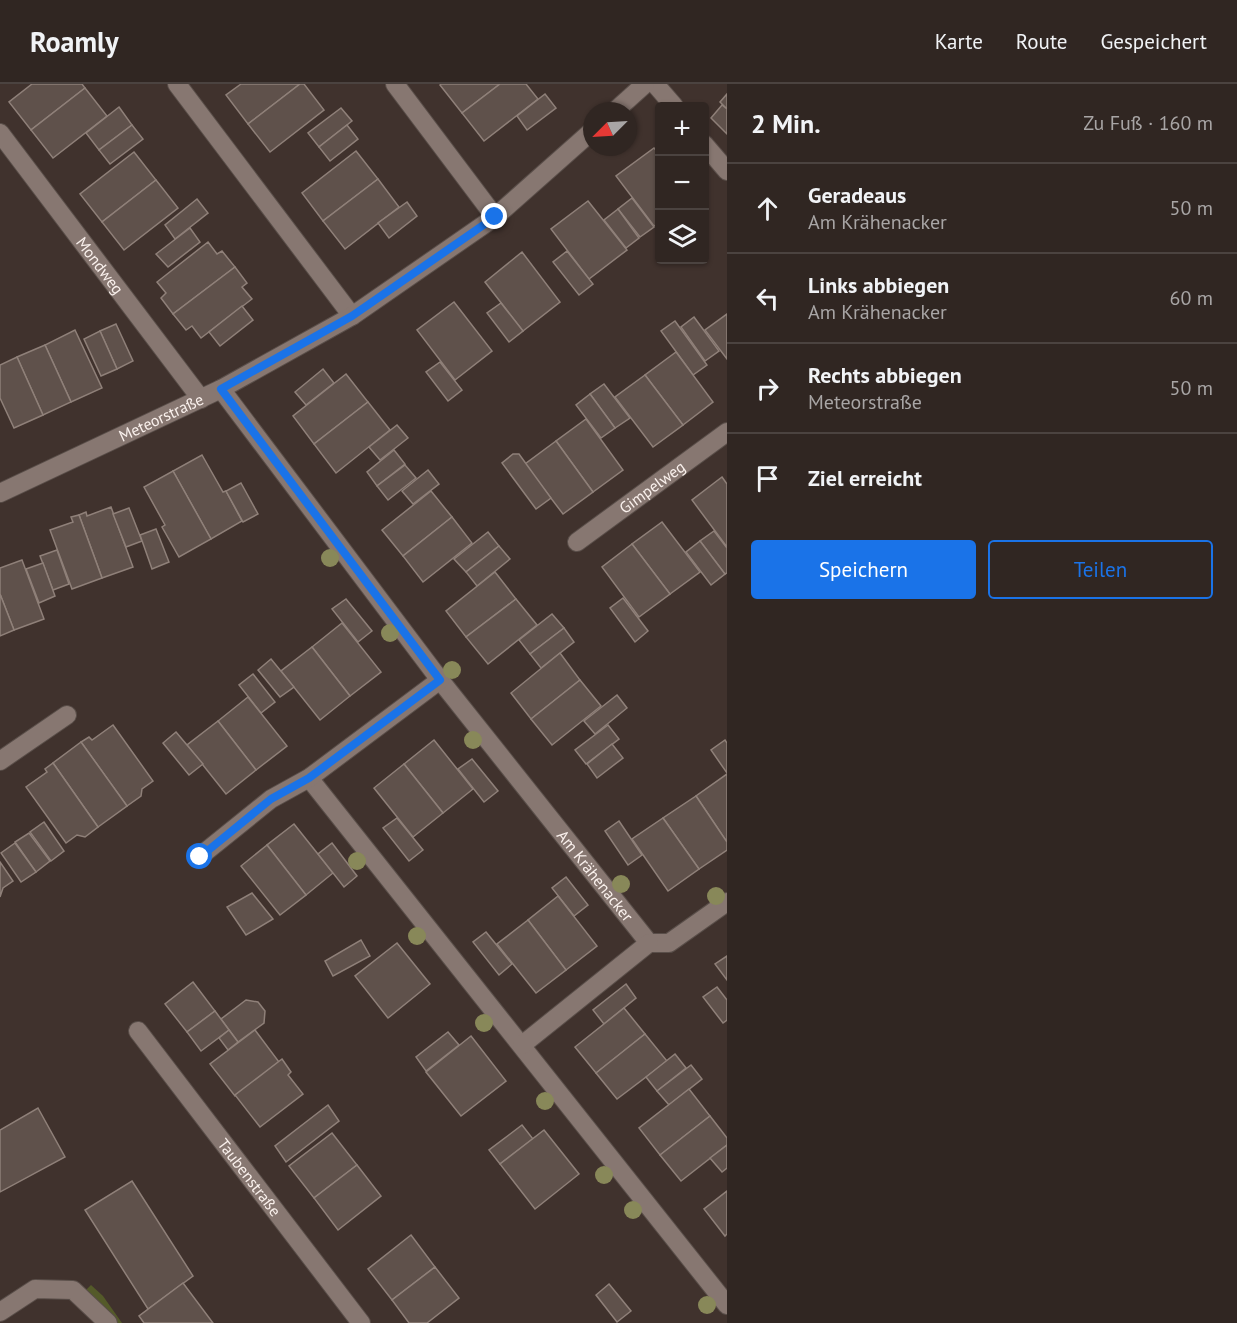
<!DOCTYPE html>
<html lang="de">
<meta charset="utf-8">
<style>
body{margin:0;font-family:"PT Sans",sans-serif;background:#382e2a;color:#f1f3f6}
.controls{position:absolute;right:18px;top:18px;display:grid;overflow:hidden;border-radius:6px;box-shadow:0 2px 4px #0004}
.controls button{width:54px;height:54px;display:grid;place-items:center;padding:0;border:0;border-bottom:2px solid #4b4340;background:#302622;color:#f1f3f6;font:30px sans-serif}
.compass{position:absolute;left:583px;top:18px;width:54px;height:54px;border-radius:50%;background:#302622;box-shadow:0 2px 4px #0004;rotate:246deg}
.stop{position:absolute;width:18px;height:18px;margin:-14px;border:4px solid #1a73e8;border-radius:50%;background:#fff}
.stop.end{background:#1a73e8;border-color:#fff;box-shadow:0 2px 6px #0008}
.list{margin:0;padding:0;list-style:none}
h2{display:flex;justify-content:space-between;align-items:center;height:78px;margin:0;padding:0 24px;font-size:26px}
h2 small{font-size:20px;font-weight:400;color:#a8a5a5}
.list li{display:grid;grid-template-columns:39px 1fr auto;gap:18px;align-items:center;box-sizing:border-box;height:90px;padding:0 24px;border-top:2px solid #4b4340}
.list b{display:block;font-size:22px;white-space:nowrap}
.list p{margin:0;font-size:20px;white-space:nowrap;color:#a8a5a5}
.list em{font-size:20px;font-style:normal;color:#a8a5a5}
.actions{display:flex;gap:12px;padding:18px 24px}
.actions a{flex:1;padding:14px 0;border:2px solid #1a73e8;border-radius:6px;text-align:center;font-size:21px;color:#1a73e8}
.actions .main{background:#1a73e8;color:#fff}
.icon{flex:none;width:33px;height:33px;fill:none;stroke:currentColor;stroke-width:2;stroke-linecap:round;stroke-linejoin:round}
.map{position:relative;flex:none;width:727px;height:1239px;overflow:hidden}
header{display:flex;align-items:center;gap:36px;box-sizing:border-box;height:84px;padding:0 30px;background:#302622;border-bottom:2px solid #4b4340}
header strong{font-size:28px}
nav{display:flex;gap:33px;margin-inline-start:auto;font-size:21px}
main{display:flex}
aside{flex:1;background:#302622}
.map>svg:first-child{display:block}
.green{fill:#545a29}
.building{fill:#5f514b;stroke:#8f8079;stroke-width:1.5}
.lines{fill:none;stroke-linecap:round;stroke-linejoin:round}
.minor-casing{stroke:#594e49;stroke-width:20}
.minor{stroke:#877771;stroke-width:18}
.tree{fill:#888859}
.route{stroke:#1a73e8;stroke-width:8}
.labels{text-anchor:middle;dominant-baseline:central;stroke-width:4.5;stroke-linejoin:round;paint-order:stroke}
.street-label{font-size:16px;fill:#faf1ed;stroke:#221c19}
</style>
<header>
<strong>Roamly</strong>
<nav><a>Karte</a><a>Route</a><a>Gespeichert</a></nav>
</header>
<main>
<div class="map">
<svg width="727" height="1239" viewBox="0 0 727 1239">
<rect width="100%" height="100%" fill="#40322d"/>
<!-- green -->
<path class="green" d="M91,1201L103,1212L122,1239H103L75,1217Z"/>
<!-- building -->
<g class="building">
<path d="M32,0H82L85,4L31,46L9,18Z"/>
<path d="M241,0H300L248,40L226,11Z"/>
<path d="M300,0H304L324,26L270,68L248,40Z"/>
<path d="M441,0H500L462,29L440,1Z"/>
<path d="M500,0H526L538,15L484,57L462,29Z"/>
<path d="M85,4L107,32L53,74L31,46Z"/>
<path d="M545,10L556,24L527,46L517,32Z"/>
<path d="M727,10V25L720,18Z"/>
<path d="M722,21L727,25V50L711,34Z"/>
<path d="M119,23L132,41L99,66L86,49Z"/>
<path d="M341,24L352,37L319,63L308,49Z"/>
<path d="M132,41L143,55L110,80L99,66Z"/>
<path d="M347,41L358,55L330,77L319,63Z"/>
<path d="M654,64L660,71V138L654,142L616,92Z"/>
<path d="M356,67L378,95L323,137L302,109Z"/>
<path d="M134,68L156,96L102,138L80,110Z"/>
<path d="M378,95L399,123L345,165L323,137Z"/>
<path d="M156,96L178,124L124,166L102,138Z"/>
<path d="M632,114L654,143L640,153L618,125Z"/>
<path d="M197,115L208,129L175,155L165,141Z"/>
<path d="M588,117L627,166L589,195L551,145Z"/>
<path d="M407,118L417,132L389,154L378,139Z"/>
<path d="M618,125L639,154L626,164L604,136Z"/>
<path d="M190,144L200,158L168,183L156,170Z"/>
<path d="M208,158L217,170L222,167L235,183L173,230L161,214L166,209L157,198Z"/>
<path d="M567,167L593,200L579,211L553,178Z"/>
<path d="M522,168L560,218L523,247L485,198Z"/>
<path d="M235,183L247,199L242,203L252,215L201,254L192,242L186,246L173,230Z"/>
<path d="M454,218L492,267L455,296L417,246Z"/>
<path d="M501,219L523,247L509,258L487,229Z"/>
<path d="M242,222L253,236L220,262L209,248Z"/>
<path d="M727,230V275L705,246Z"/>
<path d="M694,233L719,267L705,277L681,243Z"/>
<path d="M675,237L707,281L693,291L661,247Z"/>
<path d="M116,240L133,277L117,285L100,247Z"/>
<path d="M75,246L102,304L71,318L45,261Z"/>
<path d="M100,247L117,285L101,292L84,255Z"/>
<path d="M45,261L71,318L43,331L17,273Z"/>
<path d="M676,268L713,318L683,341L645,291Z"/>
<path d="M17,273L43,331L14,344L0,314V281Z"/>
<path d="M440,278L462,306L448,317L426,288Z"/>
<path d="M323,285L334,299L306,321L295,308Z"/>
<path d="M346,290L368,318L314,360L293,332Z"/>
<path d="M645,291L683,341L653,363L615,313Z"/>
<path d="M604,300L630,334L615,344L590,310Z"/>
<path d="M590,310L615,344L601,354L576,321Z"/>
<path d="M368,318L390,346L336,389L314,360Z"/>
<path d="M586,335L623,386L593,408L556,357Z"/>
<path d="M397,341L408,354L380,376L369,363Z"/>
<path d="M556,357L593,408L563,430L525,380Z"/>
<path d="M394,366L405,380L377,402L367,388Z"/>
<path d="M513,370H519L551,414L536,425L502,379Z"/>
<path d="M202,371L223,408L226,407L242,437L211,455L173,387Z"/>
<path d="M405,381L416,394L388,416L377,402Z"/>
<path d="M428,386L439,400L413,420L402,407Z"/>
<path d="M173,387L211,455L179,473L162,443L165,441L144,403Z"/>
<path d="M722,393L727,400V463L692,416Z"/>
<path d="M241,399L258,430L243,438L226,407Z"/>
<path d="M431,407L452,433L403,472L382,446Z"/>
<path d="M111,423L133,483L102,494L79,431L86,428L87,432Z"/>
<path d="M129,424L142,457L126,463L113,430Z"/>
<path d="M79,431L102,494L72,505L50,446L73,438L71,433Z"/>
<path d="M452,433L472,459L423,498L403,472Z"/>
<path d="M662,438L700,488L670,510L632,460Z"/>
<path d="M156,445L169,478L152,485L140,451Z"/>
<path d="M714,447L727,464V489L725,490L700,457Z"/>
<path d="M488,448L499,462L466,488L454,475Z"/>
<path d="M700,457L725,490L711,501L686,468Z"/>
<path d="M632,460L670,510L639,533L602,483Z"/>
<path d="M499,462L510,475L477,502L466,488Z"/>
<path d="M57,466L69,500L53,506L40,472Z"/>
<path d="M22,476L44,535L14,546L0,510V484Z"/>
<path d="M43,479L55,512L39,519L26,485Z"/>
<path d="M495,488L516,515L466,553L446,527Z"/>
<path d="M0,510L14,546L0,552Z"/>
<path d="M623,514L648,547L635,558L610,524Z"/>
<path d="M346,515L372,547L358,558L332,525Z"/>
<path d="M516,515L537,541L488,580L466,553Z"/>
<path d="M552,530L564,544L530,570L519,556Z"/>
<path d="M342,539L381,588L350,612L312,563Z"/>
<path d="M564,544L574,558L541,584L530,570Z"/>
<path d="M312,563L350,612L320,636L281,587Z"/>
<path d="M560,569L580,596L531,635L511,609Z"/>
<path d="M271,575L294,603L280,613L258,586Z"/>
<path d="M253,590L275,618L261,629L239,601Z"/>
<path d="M580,596L601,622L552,661L531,635Z"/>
<path d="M617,611L627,624L595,650L584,637Z"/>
<path d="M248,613L287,662L256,686L218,637Z"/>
<path d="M218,637L256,686L226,710L187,661Z"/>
<path d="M113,641L153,697L142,705L141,712L127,722L81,658L89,653L92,656Z"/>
<path d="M608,641L619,655L586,680L575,666Z"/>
<path d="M176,648L203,680L189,691L163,659Z"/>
<path d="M434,656L473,705L443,729L404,680Z"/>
<path d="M725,656L727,659V689L711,666Z"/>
<path d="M81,658L127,722L98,743L53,679Z"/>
<path d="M612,660L623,674L597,694L587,680Z"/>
<path d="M472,675L498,707L484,718L458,685Z"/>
<path d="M53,679L98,743L85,753L77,751L66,759L26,703L47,688L45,685Z"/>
<path d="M404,680L443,729L413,753L374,704Z"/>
<path d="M727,690V758L696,712Z"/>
<path d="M696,712L727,758V766L699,785L663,734Z"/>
<path d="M397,734L423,766L409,777L383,744Z"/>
<path d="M663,734L699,785L668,807L632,755Z"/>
<path d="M619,737L642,771L628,781L605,747Z"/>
<path d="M44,738L64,767L51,777L30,748Z"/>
<path d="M294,740L333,789L306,811L267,761Z"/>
<path d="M29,749L50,777L36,788L15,758Z"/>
<path d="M15,759L36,788L21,798L1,769Z"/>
<path d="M332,759L357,792L344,803L318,770Z"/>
<path d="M267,761L306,811L280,831L241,782Z"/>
<path d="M0,778L13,797L3,804L0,813Z"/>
<path d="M566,793L588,821L574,832L552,804Z"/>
<path d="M252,809L273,835L246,851L227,823Z"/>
<path d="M558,812L597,862L566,886L528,836Z"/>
<path d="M528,836L566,886L536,909L497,860Z"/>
<path d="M486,848L512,880L499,891L473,858Z"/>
<path d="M361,856L370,872L333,892L325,877Z"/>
<path d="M397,859L430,900L388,934L355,892Z"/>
<path d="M727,872V896L715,880Z"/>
<path d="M193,898L215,927L187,948L165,920Z"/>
<path d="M626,900L636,914L604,940L593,926Z"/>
<path d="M717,903L727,916V936L723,939L703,913Z"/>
<path d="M246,916L258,918L265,927L264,939L238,958L221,935Z"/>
<path d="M624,924L645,950L596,989L575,963Z"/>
<path d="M215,927L229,946L201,967L187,948Z"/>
<path d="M229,946L238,958L228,966L219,954Z"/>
<path d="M255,946L279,978L235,1012L210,980Z"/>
<path d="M448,948L459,961L426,987L416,973Z"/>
<path d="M645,950L667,977L617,1015L596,989Z"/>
<path d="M471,952L506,997L461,1032L426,988Z"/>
<path d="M675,970L686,984L657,1007L646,993Z"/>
<path d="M282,975L291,988L288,991L303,1010L260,1043L235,1011Z"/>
<path d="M691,981L702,995L669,1021L657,1007Z"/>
<path d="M689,1005L710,1032L660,1071L639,1044Z"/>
<path d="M328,1021L339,1037L286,1078L275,1062Z"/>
<path d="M38,1024L65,1073L0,1108V1046Z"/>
<path d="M710,1032L727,1054V1061L681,1097L660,1071Z"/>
<path d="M522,1041L533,1055L500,1080L489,1066Z"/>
<path d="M544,1046L579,1090L535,1125L500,1080Z"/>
<path d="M332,1049L357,1081L314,1114L289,1082Z"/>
<path d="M727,1061V1084L722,1088L710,1074Z"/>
<path d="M357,1081L381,1112L338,1146L314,1114Z"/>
<path d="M132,1097L193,1192L148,1225L85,1126Z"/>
<path d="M727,1107V1150L725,1152L704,1125Z"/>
<path d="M411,1151L435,1183L392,1216L368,1185Z"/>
<path d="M435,1183L459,1214L427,1239H409L392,1216Z"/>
<path d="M183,1199L213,1239H144L139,1232Z"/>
<path d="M609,1200L631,1227L617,1238L596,1211Z"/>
</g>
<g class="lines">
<defs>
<g id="minor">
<path d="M177,0L352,232"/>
<path d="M395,0L495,133"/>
<path d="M655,0L674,22"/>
<path d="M615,27L645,0"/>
<path id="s1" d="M0,49L201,315"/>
<path d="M704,60L727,87"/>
<path id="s2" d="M221,305L440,596L649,859"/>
<path id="s3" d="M0,409L221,305L352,232L495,133L592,47"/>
<path id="s4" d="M577,458L727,348"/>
<path d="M0,677L67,631"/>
<path d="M309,694L727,1221"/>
<path d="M199,773L271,715L309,694L440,596"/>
<path d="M649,859H669L727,818"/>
<path id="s5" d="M138,947L361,1239"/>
<path d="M522,961L649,859"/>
<path d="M0,1228L35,1205L73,1206L108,1239"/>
</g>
</defs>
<!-- minor casing -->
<use href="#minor" class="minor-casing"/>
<!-- minor -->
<use href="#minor" class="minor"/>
</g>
<!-- trees -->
<g class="tree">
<circle cx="330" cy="474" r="9"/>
<circle cx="390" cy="549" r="9"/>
<circle cx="452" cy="586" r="9"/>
<circle cx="473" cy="656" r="9"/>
<circle cx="357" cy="777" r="9"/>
<circle cx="621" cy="800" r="9"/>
<circle cx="716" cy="812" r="9"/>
<circle cx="417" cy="852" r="9"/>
<circle cx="484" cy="939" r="9"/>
<circle cx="545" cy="1017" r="9"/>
<circle cx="604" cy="1091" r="9"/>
<circle cx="633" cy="1126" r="9"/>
<circle cx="707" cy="1221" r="9"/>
</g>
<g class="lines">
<!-- route -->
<path class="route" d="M200,773L271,715L309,694L440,596L221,305L352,232L495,133"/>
</g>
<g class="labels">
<!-- street labels -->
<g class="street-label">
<text stroke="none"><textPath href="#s1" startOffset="166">Mondweg</textPath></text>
<text stroke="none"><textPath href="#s3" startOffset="178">Meteorstraße</textPath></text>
<text stroke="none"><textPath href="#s4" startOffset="93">Gimpelweg</textPath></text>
<text stroke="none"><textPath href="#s2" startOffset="614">Am Krähenacker</textPath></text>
<text stroke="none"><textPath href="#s5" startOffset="184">Taubenstraße</textPath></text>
</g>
</g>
</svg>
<div class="controls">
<button>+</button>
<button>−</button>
<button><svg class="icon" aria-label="layers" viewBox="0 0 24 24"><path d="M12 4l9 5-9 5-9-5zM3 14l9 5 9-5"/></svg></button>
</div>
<svg class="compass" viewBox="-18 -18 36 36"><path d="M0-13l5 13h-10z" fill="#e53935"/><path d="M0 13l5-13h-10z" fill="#a8a5a5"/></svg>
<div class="stop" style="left:200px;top:773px"></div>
<div class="stop end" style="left:495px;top:133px"></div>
</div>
<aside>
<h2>2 Min.<small>Zu Fuß · 160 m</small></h2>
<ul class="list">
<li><svg class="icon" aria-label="ahead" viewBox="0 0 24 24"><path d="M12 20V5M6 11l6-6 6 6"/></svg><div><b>Geradeaus</b><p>Am Krähenacker</p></div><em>50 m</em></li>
<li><svg class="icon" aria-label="left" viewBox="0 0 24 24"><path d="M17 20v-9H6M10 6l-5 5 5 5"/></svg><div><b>Links abbiegen</b><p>Am Krähenacker</p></div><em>60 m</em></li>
<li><svg class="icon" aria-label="right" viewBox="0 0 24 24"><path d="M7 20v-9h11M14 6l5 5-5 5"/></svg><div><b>Rechts abbiegen</b><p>Meteorstraße</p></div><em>50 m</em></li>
<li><svg class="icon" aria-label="arrive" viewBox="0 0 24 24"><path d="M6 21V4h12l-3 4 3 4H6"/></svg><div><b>Ziel erreicht</b></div></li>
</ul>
<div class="actions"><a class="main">Speichern</a><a>Teilen</a></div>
</aside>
</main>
